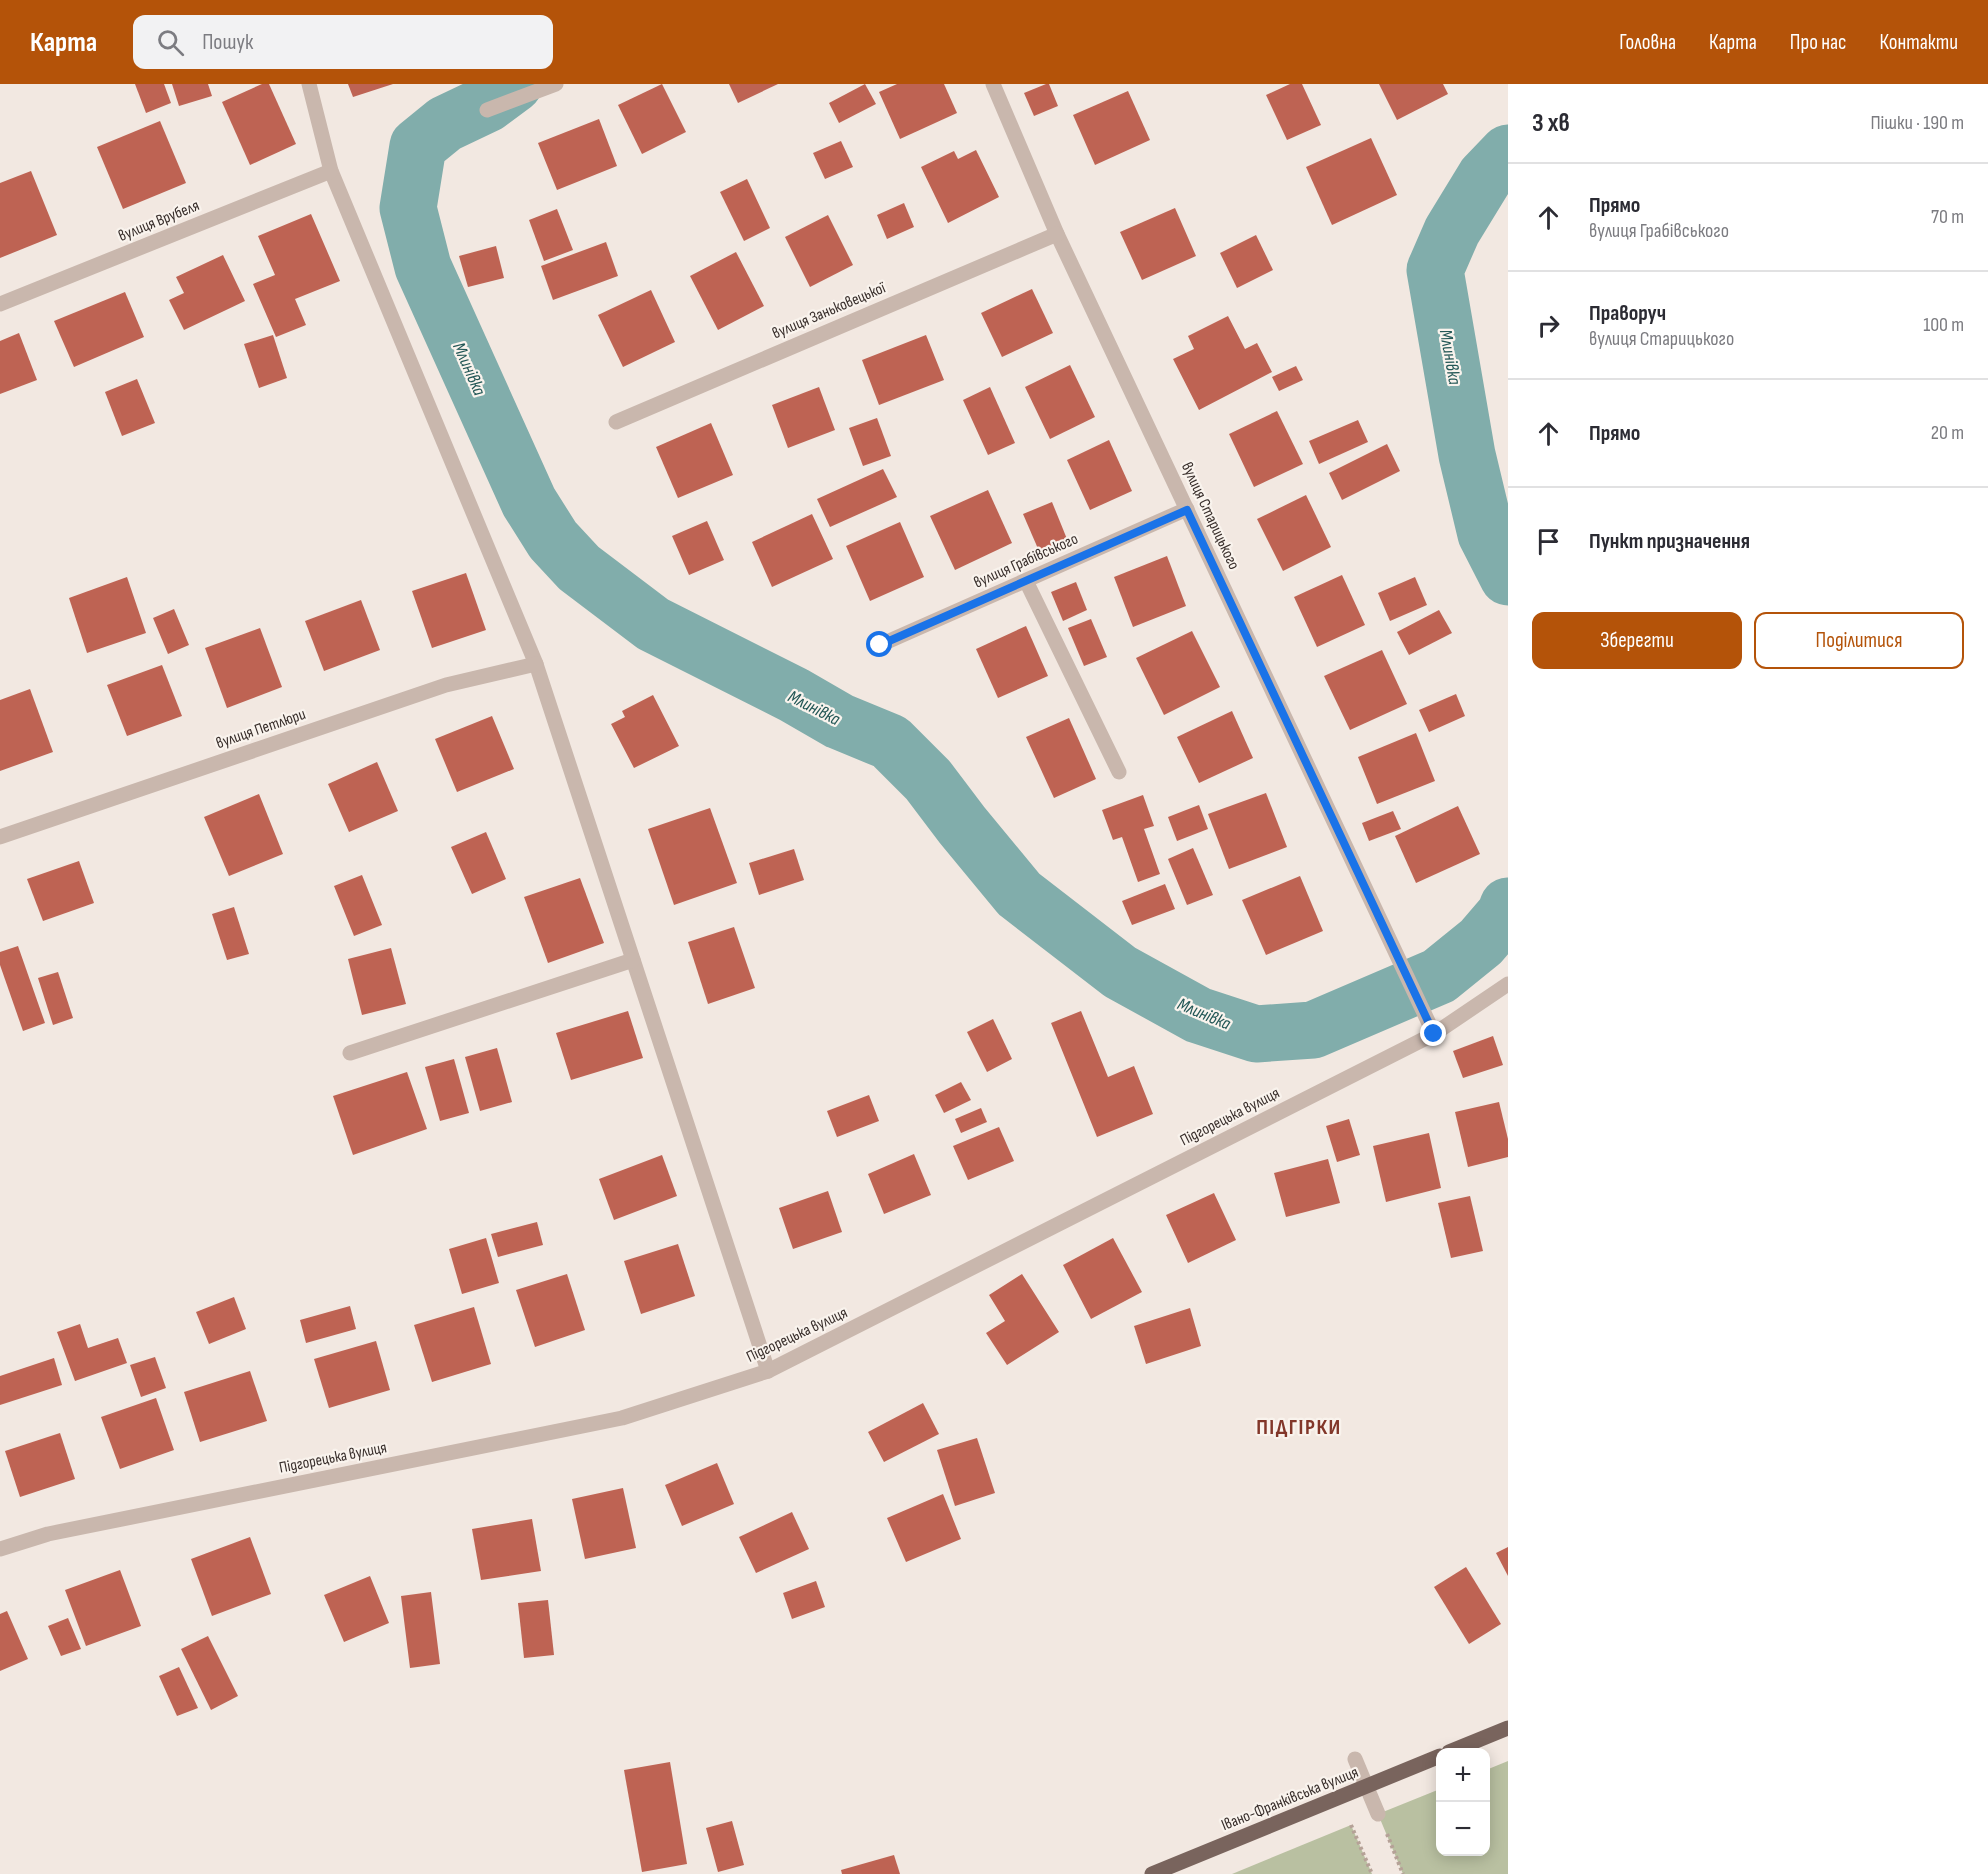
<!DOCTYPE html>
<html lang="uk">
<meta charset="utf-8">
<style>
body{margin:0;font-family:"Sofia Sans Condensed",sans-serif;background:#f2f2f3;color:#2b2b33}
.controls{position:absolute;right:18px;bottom:18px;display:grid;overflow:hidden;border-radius:12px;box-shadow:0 3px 15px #0003}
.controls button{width:54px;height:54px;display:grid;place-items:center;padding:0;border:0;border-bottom:2px solid #e1e1e2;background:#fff;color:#2b2b33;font:30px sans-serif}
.stop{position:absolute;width:18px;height:18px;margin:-14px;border:4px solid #1a73e8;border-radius:50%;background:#fff}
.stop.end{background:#1a73e8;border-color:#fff;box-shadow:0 2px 6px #0008}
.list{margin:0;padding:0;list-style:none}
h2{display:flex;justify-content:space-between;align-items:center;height:78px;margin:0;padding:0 24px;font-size:26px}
h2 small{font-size:20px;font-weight:400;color:#7c7c81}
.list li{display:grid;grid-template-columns:39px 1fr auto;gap:18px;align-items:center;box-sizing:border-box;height:108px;padding:0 24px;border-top:2px solid #e1e1e2}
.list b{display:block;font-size:22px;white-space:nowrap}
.list p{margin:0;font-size:20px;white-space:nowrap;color:#7c7c81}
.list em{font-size:20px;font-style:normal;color:#7c7c81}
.actions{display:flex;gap:12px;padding:18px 24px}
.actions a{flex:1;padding:14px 0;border:2px solid #b45309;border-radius:12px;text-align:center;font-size:21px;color:#b45309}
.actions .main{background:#b45309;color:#fff}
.icon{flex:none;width:33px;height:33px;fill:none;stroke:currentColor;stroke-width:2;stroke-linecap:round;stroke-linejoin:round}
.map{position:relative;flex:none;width:1508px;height:1790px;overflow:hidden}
header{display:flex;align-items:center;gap:36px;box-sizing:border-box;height:84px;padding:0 30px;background:#b45309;color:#fff}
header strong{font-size:28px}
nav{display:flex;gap:33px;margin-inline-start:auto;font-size:21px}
.search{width:420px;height:54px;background:#f2f2f3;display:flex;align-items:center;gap:15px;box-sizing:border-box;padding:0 21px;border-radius:12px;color:#7c7c81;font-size:22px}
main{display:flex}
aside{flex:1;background:#fff}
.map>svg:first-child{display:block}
.green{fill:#b9c0a1}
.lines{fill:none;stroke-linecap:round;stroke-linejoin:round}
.river{stroke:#81adab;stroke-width:57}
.building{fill:#be6353}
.path{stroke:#b5a197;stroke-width:4;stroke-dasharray:3 3;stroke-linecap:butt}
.minor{stroke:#c9b7ad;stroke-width:15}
.major{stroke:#79645d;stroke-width:15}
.route{stroke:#1a73e8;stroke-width:8}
.labels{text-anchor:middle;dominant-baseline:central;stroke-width:4.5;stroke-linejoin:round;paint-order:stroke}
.street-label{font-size:16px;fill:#382e2b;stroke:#f9f3ed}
.water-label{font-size:18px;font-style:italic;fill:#235756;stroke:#f9f3ed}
.district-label{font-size:22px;font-weight:bold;letter-spacing:1.5px;fill:#82372a;stroke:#f9f3ed}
</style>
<header>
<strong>Карта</strong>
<div class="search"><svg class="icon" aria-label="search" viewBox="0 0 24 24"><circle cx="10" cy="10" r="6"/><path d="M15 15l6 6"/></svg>Пошук</div>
<nav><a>Головна</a><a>Карта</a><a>Про нас</a><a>Контакти</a></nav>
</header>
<main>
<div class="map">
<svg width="1508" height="1790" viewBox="0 0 1508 1790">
<rect width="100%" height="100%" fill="#f2e8e1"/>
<!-- green -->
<g class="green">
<path d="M1508,1677V1790H1403L1378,1730L1440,1705V1768H1486V1686Z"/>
<path d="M1351,1741L1372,1790H1232Z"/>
</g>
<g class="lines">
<!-- river -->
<g class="river">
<path d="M514,0L487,20L445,40L418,62L408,124L423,183L529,418L553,456L579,484L653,540L794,611L839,637L890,658L928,696L962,741L1019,810L1120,888L1198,931L1256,950L1313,946L1439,892L1481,858L1505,830L1508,822"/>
<path d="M1508,69L1485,93L1452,147L1435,186L1467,371L1486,450L1508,493"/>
</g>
</g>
<!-- building -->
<g class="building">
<path d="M135,0H164L171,19L146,29Z"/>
<path d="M172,0H208L212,12L179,22Z"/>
<path d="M262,0H269L296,60L250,81L222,18Z"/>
<path d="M348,0H393L353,13Z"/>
<path d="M662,0L686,48L642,70L618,21Z"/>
<path d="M729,0H778L738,19Z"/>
<path d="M865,0L876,20L839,39L829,19Z"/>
<path d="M897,0H944L957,29L900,55L879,8Z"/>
<path d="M1046,0H1049L1058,22L1034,32L1024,9Z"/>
<path d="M1290,0H1302L1321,41L1287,56L1266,11Z"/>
<path d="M1379,0H1443L1448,10L1397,36Z"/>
<path d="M1128,7L1150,56L1095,81L1073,31Z"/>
<path d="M599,35L617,82L557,106L538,59Z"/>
<path d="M160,37L186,99L123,125L97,63Z"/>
<path d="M1371,54L1397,111L1332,141L1306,83Z"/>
<path d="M841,57L853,83L825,95L813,69Z"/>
<path d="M976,66L999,113L948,139L921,83L954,67L958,75Z"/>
<path d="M31,87L57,151L0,174V99Z"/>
<path d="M747,95L770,144L744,157L720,108Z"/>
<path d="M904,119L914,143L887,155L877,131Z"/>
<path d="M1175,124L1196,172L1142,196L1120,148Z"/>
<path d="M557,125L573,166L544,177L529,136Z"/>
<path d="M311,130L340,197L295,215L306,241L276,253L253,200L275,191L258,152Z"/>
<path d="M828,131L853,181L810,203L785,153Z"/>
<path d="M1256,151L1273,186L1237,204L1220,169Z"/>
<path d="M606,158L618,192L553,216L541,182Z"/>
<path d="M496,162L504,194L468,203L459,172Z"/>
<path d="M736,168L764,222L718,246L690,192Z"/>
<path d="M223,171L245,217L184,246L169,216L184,209L176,193Z"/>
<path d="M1032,205L1053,249L1002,273L981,229Z"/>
<path d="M651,206L675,258L623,283L598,231Z"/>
<path d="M125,208L144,253L74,283L54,237Z"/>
<path d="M1228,232L1245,265L1257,259L1272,288L1199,326L1173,275L1194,265L1188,252Z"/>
<path d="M19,249L37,296L0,310V257Z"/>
<path d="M273,251L287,294L259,304L244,260Z"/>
<path d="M926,251L944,296L879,321L862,276Z"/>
<path d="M1070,281L1095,333L1050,355L1025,303Z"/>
<path d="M1296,282L1303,296L1279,307L1272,293Z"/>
<path d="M137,295L155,339L122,352L105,308Z"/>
<path d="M819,303L835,346L788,364L772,321Z"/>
<path d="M990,303L1015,359L988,371L963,316Z"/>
<path d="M1277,327L1303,380L1254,403L1229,350Z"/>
<path d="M877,334L891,372L863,382L849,344Z"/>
<path d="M1358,336L1368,358L1319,380L1309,357Z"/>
<path d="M711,339L733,391L678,414L656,363Z"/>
<path d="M1109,356L1132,407L1090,426L1067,376Z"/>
<path d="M1387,360L1400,387L1342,416L1329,389Z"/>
<path d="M883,385L897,413L830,443L817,415Z"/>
<path d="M988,406L1012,459L955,486L930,432Z"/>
<path d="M1306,411L1331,463L1283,487L1257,435Z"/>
<path d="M1052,418L1067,455L1039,467L1023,430Z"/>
<path d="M812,430L833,475L772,503L752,458Z"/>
<path d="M707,437L724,476L689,491L672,452Z"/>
<path d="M900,438L924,493L870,517L846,462Z"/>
<path d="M1167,472L1186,522L1133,543L1114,493Z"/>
<path d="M466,489L486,546L432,564L412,507Z"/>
<path d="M1342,491L1365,541L1317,563L1294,513Z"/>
<path d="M127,493L146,549L87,569L69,514Z"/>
<path d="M1415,493L1427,521L1390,537L1378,509Z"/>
<path d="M1076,498L1087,526L1063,537L1051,508Z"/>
<path d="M361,516L380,566L324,587L305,537Z"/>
<path d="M174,525L189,561L168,570L153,534Z"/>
<path d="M1439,526L1452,549L1409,571L1397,548Z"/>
<path d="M1091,535L1107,573L1084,582L1068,544Z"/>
<path d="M1026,542L1048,592L998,614L976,565Z"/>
<path d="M260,544L282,603L227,624L205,564Z"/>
<path d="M1192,547L1220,603L1164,631L1136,574Z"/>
<path d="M1382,566L1407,620L1350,646L1324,592Z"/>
<path d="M162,581L182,632L127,652L107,601Z"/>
<path d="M30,605L53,668L0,687V616Z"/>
<path d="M1456,610L1465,632L1429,648L1419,626Z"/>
<path d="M653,611L679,662L634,684L611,640L625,633L622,627Z"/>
<path d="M1232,627L1253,674L1199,699L1177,653Z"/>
<path d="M492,632L514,685L457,708L435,655Z"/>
<path d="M1069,634L1096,695L1054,714L1026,653Z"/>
<path d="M1416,649L1435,697L1377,720L1358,673Z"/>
<path d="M377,678L398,727L349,748L328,700Z"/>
<path d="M1266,709L1287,763L1229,785L1208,730Z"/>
<path d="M259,710L283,770L229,792L204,733Z"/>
<path d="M1143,711L1154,742L1144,745L1160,790L1138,798L1122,753L1113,756L1102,726Z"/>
<path d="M1199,721L1208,745L1177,757L1168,733Z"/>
<path d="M1458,722L1480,770L1416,799L1395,752Z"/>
<path d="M710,724L737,799L674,821L648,745Z"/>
<path d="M1393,727L1401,745L1369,757L1362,739Z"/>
<path d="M486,748L506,795L472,810L451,763Z"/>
<path d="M1193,764L1213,811L1187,821L1168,775Z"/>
<path d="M794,765L804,796L759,811L749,779Z"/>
<path d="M79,777L94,819L43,837L27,795Z"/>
<path d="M362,791L382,841L354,852L334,802Z"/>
<path d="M1300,792L1323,847L1266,871L1242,816Z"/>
<path d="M580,794L604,859L548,879L524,813Z"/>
<path d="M1165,800L1175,825L1132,841L1122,817Z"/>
<path d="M234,823L249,870L227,876L212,830Z"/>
<path d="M734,843L755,904L708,920L688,858Z"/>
<path d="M18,862L45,939L23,947L0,881V868Z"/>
<path d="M391,864L406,920L362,931L348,875Z"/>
<path d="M58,888L73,934L53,941L38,894Z"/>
<path d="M628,927L643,974L571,996L556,949Z"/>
<path d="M1081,927L1108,993L1134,982L1153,1030L1097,1053L1051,939Z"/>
<path d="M993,935L1012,975L987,988L967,948Z"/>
<path d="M1493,952L1503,981L1463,994L1453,967Z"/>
<path d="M497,964L512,1018L480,1027L465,973Z"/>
<path d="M454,975L469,1029L440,1037L425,983Z"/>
<path d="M407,988L427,1045L353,1071L333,1012Z"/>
<path d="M961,998L971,1016L944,1029L935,1011Z"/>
<path d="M869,1011L879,1037L837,1053L827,1027Z"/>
<path d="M1499,1018L1508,1055V1073L1468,1083L1455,1028Z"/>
<path d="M981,1024L987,1038L961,1049L955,1035Z"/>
<path d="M1349,1035L1360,1071L1337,1078L1326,1042Z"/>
<path d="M999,1043L1014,1077L968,1096L953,1062Z"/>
<path d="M1429,1049L1441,1104L1386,1118L1373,1062Z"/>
<path d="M914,1070L931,1111L884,1130L868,1090Z"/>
<path d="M662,1071L677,1112L614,1136L599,1095Z"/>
<path d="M1328,1075L1340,1119L1286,1133L1274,1089Z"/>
<path d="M828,1107L842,1148L793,1165L779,1124Z"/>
<path d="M1214,1109L1236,1156L1188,1179L1166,1131Z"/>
<path d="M1470,1112L1483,1167L1451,1174L1438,1119Z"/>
<path d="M537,1138L543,1161L498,1173L491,1150Z"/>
<path d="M486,1154L499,1199L462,1210L449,1165Z"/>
<path d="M1113,1154L1142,1208L1091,1235L1063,1181Z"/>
<path d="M678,1160L695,1212L641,1230L624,1177Z"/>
<path d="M567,1190L585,1246L535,1263L516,1206Z"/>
<path d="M1022,1190L1059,1248L1007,1281L986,1249L1005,1237L989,1211Z"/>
<path d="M234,1213L246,1245L209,1260L196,1228Z"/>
<path d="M350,1222L356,1245L306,1259L300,1236Z"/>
<path d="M474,1223L491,1280L432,1298L414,1241Z"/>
<path d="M1190,1224L1201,1262L1146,1280L1134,1242Z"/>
<path d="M80,1240L88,1264L118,1254L127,1279L75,1297L57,1248Z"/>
<path d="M376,1257L390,1306L329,1324L314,1275Z"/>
<path d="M155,1273L166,1304L141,1313L130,1281Z"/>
<path d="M54,1274L62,1301L0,1321V1292Z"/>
<path d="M250,1287L267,1337L200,1358L184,1308Z"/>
<path d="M156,1314L174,1366L120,1385L101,1333Z"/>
<path d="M923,1319L939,1350L884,1378L868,1348Z"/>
<path d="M60,1349L75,1395L20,1413L5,1367Z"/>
<path d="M977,1354L995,1409L955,1422L937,1366Z"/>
<path d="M717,1379L734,1420L682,1442L665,1401Z"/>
<path d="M623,1404L636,1464L585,1475L572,1415Z"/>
<path d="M943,1410L961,1455L906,1478L887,1434Z"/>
<path d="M792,1428L809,1465L756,1489L739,1453Z"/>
<path d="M532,1435L541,1487L481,1496L472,1445Z"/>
<path d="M250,1453L271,1510L212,1532L191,1475Z"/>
<path d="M1508,1463V1492L1496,1469Z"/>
<path d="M1466,1483L1501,1540L1469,1560L1434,1503Z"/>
<path d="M120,1486L141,1542L86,1562L65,1506Z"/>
<path d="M370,1492L389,1539L344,1558L324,1511Z"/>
<path d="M816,1497L825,1523L792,1535L783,1509Z"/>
<path d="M431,1508L440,1580L410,1584L401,1512Z"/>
<path d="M548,1516L554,1571L524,1574L518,1519Z"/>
<path d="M7,1527L28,1575L0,1587V1530Z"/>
<path d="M68,1534L81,1565L61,1572L48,1542Z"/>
<path d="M208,1552L238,1612L211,1626L181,1565Z"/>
<path d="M179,1583L198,1624L177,1632L159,1592Z"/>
<path d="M670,1678L687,1780L642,1788L624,1686Z"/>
<path d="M732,1737L744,1781L718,1788L706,1744Z"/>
<path d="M894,1771L900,1790H842L841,1786Z"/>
</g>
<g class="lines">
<!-- path -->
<g class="path">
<path d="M1351,1741L1372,1790"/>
<path d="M1387,1750L1403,1790"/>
</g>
<!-- minor -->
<g class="minor">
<path d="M309,0L331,87L536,580L768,1287"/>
<path d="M993,0L1057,150L1434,950"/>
<path d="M487,26L556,0"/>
<path d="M0,220L331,87"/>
<path d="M616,338L1057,150"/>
<path d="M1026,497L1119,688"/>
<path d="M880,561L1187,425"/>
<path d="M0,753L446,601L536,580"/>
<path d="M350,969L633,876"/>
<path d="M0,1465L48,1450L622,1334L768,1287L1434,950L1508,900"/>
<path d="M1355,1675L1378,1730"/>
</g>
<!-- major -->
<g class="major">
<path d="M1449,1668L1508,1644"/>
<path d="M1152,1790L1440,1672"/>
</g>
</g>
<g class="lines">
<!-- route -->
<path class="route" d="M880,561L1187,426L1434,950"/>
</g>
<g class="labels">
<!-- street labels -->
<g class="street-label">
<text transform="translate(159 137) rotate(-22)">вулиця Врубеля</text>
<text transform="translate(829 227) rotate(-23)">вулиця Заньковецької</text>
<text transform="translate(1210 432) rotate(65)">вулиця Старицького</text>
<text transform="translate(1026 477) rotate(-24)">вулиця Грабівського</text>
<text transform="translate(261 645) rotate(-19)">вулиця Петлюри</text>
<text transform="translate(1230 1033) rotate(-27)">Підгорецька вулиця</text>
<text transform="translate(797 1251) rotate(-25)">Підгорецька вулиця</text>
<text transform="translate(333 1374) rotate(-11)">Підгорецька вулиця</text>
<text transform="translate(1290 1715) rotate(-22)">Івано-Франківська вулиця</text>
</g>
<!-- water labels -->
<g class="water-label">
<text transform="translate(1450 273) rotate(80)">Млинівка</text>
<text transform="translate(469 285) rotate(66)">Млинівка</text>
<text transform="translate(814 624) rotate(27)">Млинівка</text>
<text transform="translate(1204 930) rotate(23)">Млинівка</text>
</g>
<!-- district labels -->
<g class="district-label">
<text x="1299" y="1343">ПІДГІРКИ</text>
</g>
</g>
</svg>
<div class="controls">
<button>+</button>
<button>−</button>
</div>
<div class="stop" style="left:880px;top:561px"></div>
<div class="stop end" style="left:1434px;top:950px"></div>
</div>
<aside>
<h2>3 хв<small>Пішки · 190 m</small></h2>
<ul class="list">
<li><svg class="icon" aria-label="ahead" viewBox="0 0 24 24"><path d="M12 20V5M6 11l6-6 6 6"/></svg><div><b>Прямо</b><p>вулиця Грабівського</p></div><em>70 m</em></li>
<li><svg class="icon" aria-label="right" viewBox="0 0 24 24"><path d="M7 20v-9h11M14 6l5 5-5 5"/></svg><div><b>Праворуч</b><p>вулиця Старицького</p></div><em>100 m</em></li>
<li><svg class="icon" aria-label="ahead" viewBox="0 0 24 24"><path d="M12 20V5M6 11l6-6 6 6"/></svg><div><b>Прямо</b></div><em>20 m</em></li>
<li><svg class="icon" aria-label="arrive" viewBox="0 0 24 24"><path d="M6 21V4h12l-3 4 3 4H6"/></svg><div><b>Пункт призначення</b></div></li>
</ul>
<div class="actions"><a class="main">Зберегти</a><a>Поділитися</a></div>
</aside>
</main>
